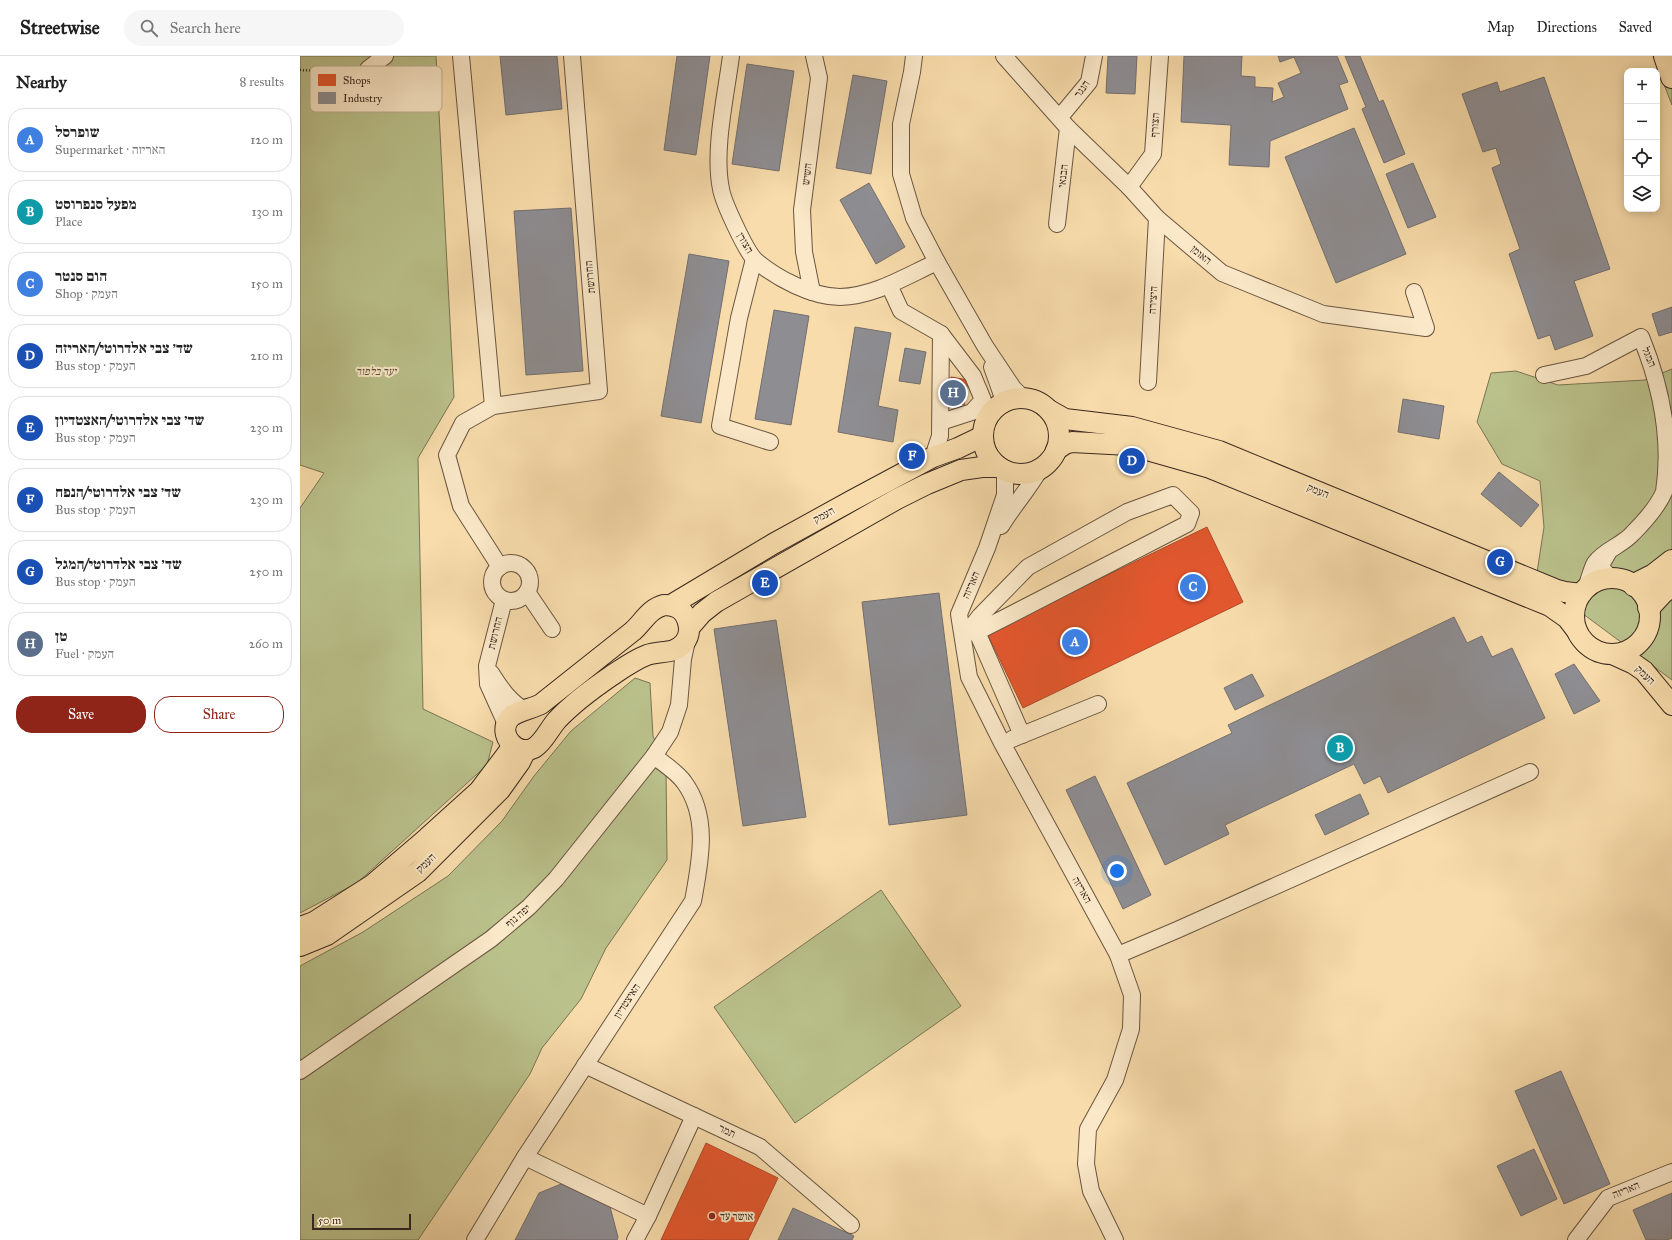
<!DOCTYPE html>
<meta charset="utf-8">
<style>
body{margin:0;font-family:"IM FELL Great Primer","Frank Ruhl Libre",serif;background:#f6f6f6;color:#222}
.controls{position:absolute;right:12px;top:12px;display:grid;overflow:hidden;border-radius:8px;box-shadow:0 2px 10px #0003}
.controls button{width:36px;height:36px;display:grid;place-items:center;padding:0;border:0;border-bottom:1px solid #e0e0e0;background:#fff;color:#222;font:20px sans-serif}
.scale{position:absolute;left:12px;bottom:10px;width:99px;box-sizing:border-box;padding-left:4px;border:2px solid #39281e;border-top:0;font-size:11px;line-height:14px;white-space:nowrap;color:#39281e;-webkit-text-stroke:3px #fae8c8;paint-order:stroke}
.you{position:absolute;left:817px;top:815px;width:14px;height:14px;margin:-10px;border:3px solid #fff;border-radius:50%;background:#1a73e8;box-shadow:0 0 0 6px #1a73e833}
.badge{display:grid;place-items:center;width:26px;height:26px;border-radius:50%;background:#8f2418;color:#fff;font-size:13px;font-weight:700}
.pin{position:absolute;translate:-50% -50%;border:2px solid #fff;box-shadow:0 1px 4px #0006}
.list{margin:0;padding:0;list-style:none}
h2{display:flex;justify-content:space-between;align-items:center;height:52px;margin:0;padding:0 16px;font-size:17px}
h2 small{font-size:13px;font-weight:400;color:#767676}
.list li{display:grid;grid-template-columns:26px 1fr auto;gap:12px;align-items:center;box-sizing:border-box;height:64px;margin:0 8px 8px;padding:0 8px;border:1px solid #e0e0e0;border-radius:16px}
.list b{display:block;font-size:15px;white-space:nowrap}
.list p{margin:0;font-size:13px;white-space:nowrap;color:#767676}
.list em{font-size:13px;font-style:normal;color:#767676}
.actions{display:flex;gap:8px;padding:12px 16px}
.actions a{flex:1;padding:9px 0;border:1px solid #8f2418;border-radius:16px;text-align:center;font-size:14px;color:#8f2418}
.actions .main{background:#8f2418;color:#fff}
.icon{flex:none;width:22px;height:22px;fill:none;stroke:currentColor;stroke-width:2;stroke-linecap:round;stroke-linejoin:round}
.map{position:relative;flex:none;width:1372px;height:1184px;overflow:hidden}
header{display:flex;align-items:center;gap:24px;box-sizing:border-box;height:56px;padding:0 20px;background:#fff;border-bottom:1px solid #e0e0e0}
header strong{font-size:19px}
nav{display:flex;gap:22px;margin-inline-start:auto;font-size:14px}
.search{width:280px;height:36px;background:#f6f6f6;display:flex;align-items:center;gap:10px;box-sizing:border-box;padding:0 14px;border-radius:22px;color:#767676;font-size:15px}
main{display:flex}
aside{flex:1;background:#fff}
.map>svg:first-child{display:block}
.green{fill:#bac18b;stroke:#7a7454}
.shops{fill:#e4572e;stroke:#b14929}
.industry{fill:#8d8d92;stroke:#746f6f}
.lines{fill:none;stroke-linecap:round;stroke-linejoin:round}
.minor-casing{stroke:#695541;stroke-width:18}
.major-casing{stroke:#39281e;stroke-width:22}
.highway-casing{stroke:#39281e;stroke-width:24}
.path{stroke:#39281e;stroke-width:2.5;stroke-dasharray:1 2;stroke-linecap:butt}
.minor{stroke:#fae8c8;stroke-width:16}
.major{stroke:#f8dcab;stroke-width:20}
.highway{stroke:#f8dcab;stroke-width:22}
.poi-dot{fill:#8f2418;stroke:#fae8c8;stroke-width:1.5}
.labels{text-anchor:middle;dominant-baseline:central;stroke-width:4;stroke-linejoin:round;paint-order:stroke}
.street-label{font-size:11px;fill:#39281e;stroke:#fae8c8}
.park-label{font-size:11px;font-style:italic;fill:#594e39;stroke:#fae8c8}
.poi-label{font-size:11px;fill:#39281e;stroke:#fae8c8;text-anchor:start}
.key{fill:#fae8c8;stroke:#c0ae95;stroke-width:1}
.key-label{font-size:11px;fill:#39281e}
</style>
<header>
<strong>Streetwise</strong>
<div class="search"><svg class="icon" aria-label="search" viewBox="0 0 24 24"><circle cx="10" cy="10" r="6"/><path d="M15 15l6 6"/></svg>Search here</div>
<nav><a>Map</a><a>Directions</a><a>Saved</a></nav>
</header>
<main>
<aside>
<h2>Nearby<small>8 results</small></h2>
<ul class="list">
<li><span class="badge" style="background:#3f7fe0">A</span><div><b>שופרסל</b><p>Supermarket · האריזה</p></div><em>120 m</em></li>
<li><span class="badge" style="background:#0f9aa8">B</span><div><b>מפעל סנפרוסט</b><p>Place</p></div><em>130 m</em></li>
<li><span class="badge" style="background:#3f7fe0">C</span><div><b>הום סנטר</b><p>Shop · העמק</p></div><em>150 m</em></li>
<li><span class="badge" style="background:#1a4fb4">D</span><div><b>שד׳ צבי אלדרוטי/האריזה</b><p>Bus stop · העמק</p></div><em>210 m</em></li>
<li><span class="badge" style="background:#1a4fb4">E</span><div><b>שד׳ צבי אלדרוטי/האצטדיון</b><p>Bus stop · העמק</p></div><em>230 m</em></li>
<li><span class="badge" style="background:#1a4fb4">F</span><div><b>שד׳ צבי אלדרוטי/הנפח</b><p>Bus stop · העמק</p></div><em>230 m</em></li>
<li><span class="badge" style="background:#1a4fb4">G</span><div><b>שד׳ צבי אלדרוטי/המגל</b><p>Bus stop · העמק</p></div><em>250 m</em></li>
<li><span class="badge" style="background:#5c6f8a">H</span><div><b>טן</b><p>Fuel · העמק</p></div><em>260 m</em></li>
</ul>
<div class="actions"><a class="main">Save</a><a>Share</a></div>
</aside>
<div class="map">
<svg width="1372" height="1184" viewBox="0 0 1372 1184">
<rect width="100%" height="100%" fill="#f8dcab"/>
<filter id="stains"><feTurbulence type="fractalNoise" baseFrequency=".005" numOctaves="4"/><feColorMatrix values="0 0 0 0 .2 0 0 0 0 .09 0 0 0 0 .02 0 0 0 .5 -.17"/></filter>
<radialGradient id="worn" r=".72"><stop offset=".6" stop-color="#630" stop-opacity="0"/><stop offset="1" stop-color="#630" stop-opacity=".3"/></radialGradient>
<!-- green -->
<g class="green">
<path d="M0,0H136L154,341L118,402L123,653L193,686L187,709L57,827L0,857V452L24,417L0,409Z"/>
<path d="M1353,0H1372V49Z"/>
<path d="M1372,313V624L1236,523L1244,471L1240,425L1202,408L1177,366L1191,317L1216,315L1258,329L1345,324Z"/>
<path d="M335,622L350,627L353,680L366,711L367,804L306,892L281,943L242,992L230,1018L118,1184H0V910L63,876L148,820L202,765L234,720L271,675Z"/>
<path d="M581,834L661,950L495,1067L414,951Z"/>
</g>
<!-- shops -->
<g class="shops">
<path d="M651,321L668,324L664,349L647,346Z"/>
<path d="M907,471L943,546L723,652L687,577Z"/>
<path d="M406,1087L478,1122L448,1184H361Z"/>
</g>
<!-- industry -->
<g class="industry">
<path d="M200,0H257L262,53L206,59Z"/>
<path d="M377,0H410L396,99L364,94Z"/>
<path d="M808,0H837L835,38L806,37Z"/>
<path d="M884,0H942L941,20L955,21V31L973,32L972,46L984,41L978,27L1001,17L994,1L980,6L978,0H1037L1048,26L1039,29L1048,53L970,85L969,111L929,109L931,69L881,66Z"/>
<path d="M1045,0H1060L1079,46L1083,44L1105,98L1084,107L1062,53L1066,51Z"/>
<path d="M447,8L494,15L479,115L432,108Z"/>
<path d="M553,19L587,25L571,118L536,112Z"/>
<path d="M1244,21L1310,213L1274,225L1293,280L1255,294L1250,279L1238,283L1209,198L1220,193L1192,112L1201,108L1196,92L1183,96L1162,38L1197,26L1200,36Z"/>
<path d="M1054,72L1106,198L1036,227L985,101Z"/>
<path d="M1113,107L1136,161L1108,172L1086,118Z"/>
<path d="M569,127L605,191L576,208L540,144Z"/>
<path d="M271,152L283,315L226,319L214,155Z"/>
<path d="M389,198L429,205L401,367L361,360Z"/>
<path d="M1372,251V276L1359,280L1352,258Z"/>
<path d="M474,254L509,260L491,369L455,363Z"/>
<path d="M555,271L591,277L578,350L598,354L593,386L538,376Z"/>
<path d="M605,292L626,296L620,328L599,325Z"/>
<path d="M1103,343L1144,350L1139,383L1098,376Z"/>
<path d="M1199,416L1239,449L1221,471L1181,438Z"/>
<path d="M639,537L667,759L589,769L562,546Z"/>
<path d="M1154,561L1167,587L1182,580L1192,601L1212,592L1245,662L1088,737L1080,720L1064,728L1054,708L925,769L929,778L865,809L827,727L932,677L928,669Z"/>
<path d="M476,564L506,761L443,770L414,573Z"/>
<path d="M1274,608L1300,645L1274,658L1255,618Z"/>
<path d="M952,618L964,640L935,654L924,632Z"/>
<path d="M795,720L851,839L823,853L766,734Z"/>
<path d="M1060,738L1069,758L1025,779L1015,759Z"/>
<path d="M1261,1015L1310,1128L1264,1148L1215,1035Z"/>
<path d="M1234,1093L1257,1143L1221,1160L1197,1110Z"/>
<path d="M266,1126L309,1147L318,1181L317,1184H215L239,1137Z"/>
<path d="M1372,1137V1182L1367,1184H1346L1333,1154Z"/>
<path d="M493,1152L554,1180L552,1184H478Z"/>
</g>
<g class="lines">
<defs>
<g id="minor">
<path d="M161,0L193,350"/>
<path d="M431,0C426,39 413,95 421,133C423,146 446,195 455,204C476,222 512,241 540,241C575,240 606,220 637,206"/>
<path d="M614,0L612,16L601,68V118L614,162L637,206L685,290L713,332L722,341"/>
<path d="M704,0L768,72L829,131L857,162L922,217L1023,258L1126,272L1114,236"/>
<path d="M68,13L85,0"/>
<path d="M760,61L789,26L794,0"/>
<path d="M829,131L853,98L860,0"/>
<path d="M757,168L768,72"/>
<path d="M454,203L439,262L420,370L470,386"/>
<path d="M589,229L601,255L641,278L640,380L633,401"/>
<path d="M512,236L504,196L502,154L519,22L514,0"/>
<path d="M692,311L702,339V346"/>
<path d="M1244,319L1286,310L1341,281C1361,330 1372,383 1364,436C1357,452 1345,465 1333,477C1323,489 1304,494 1295,507C1291,514 1289,524 1286,532"/>
<path d="M848,326L857,162"/>
<path d="M641,366L672,356L683,344L673,320L641,278"/>
<path d="M705,414V439L687,492L659,558L669,621L702,687L818,899L832,939L831,973L815,1024L788,1073L786,1108L791,1135L815,1184"/>
<path d="M701,470C713,450 729,433 740,413"/>
<path d="M1308,497L1301,509L1304,515L1311,522"/>
<circle cx="211" cy="526" r="19"/>
<path d="M200,511L161,450L147,399L163,367L193,350L299,335L272,0"/>
<path d="M227,536L252,573"/>
<path d="M204,544L187,610L188,628L206,668"/>
<path d="M663,582L680,560L728,511L827,456L873,439L891,457L887,468L677,576L722,679"/>
<path d="M191,617C201,633 210,646 226,655"/>
<path d="M712,683L798,648"/>
<path d="M818,899L877,874L1230,716"/>
<path d="M285,1009L460,1091L551,1169"/>
<path d="M0,1015L191,883L229,851L256,823L354,700L370,676L379,649L383,603L388,580"/>
<path d="M225,1101L348,1160"/>
<path d="M175,1184L225,1101L393,845C400,806 410,761 384,726C377,716 364,708 354,700"/>
<path d="M335,1184L348,1160L394,1060"/>
<path d="M1276,1184L1308,1142L1372,1116"/>
</g>
<g id="major">
<circle cx="721" cy="380" r="38"/>
<path d="M749,354L765,363L832,371L919,395L1257,534L1265,536L1281,538"/>
<path d="M756,394L765,388L772,386L829,389L910,412L1250,550L1267,562L1277,575"/>
<circle cx="1312" cy="560" r="38"/>
<path d="M364,549C369,549 374,550 378,552C389,559 393,577 384,587C374,599 360,594 347,599C334,604 323,612 311,620C292,633 272,648 257,664C249,673 244,686 234,692C217,701 197,679 209,663C215,655 232,653 241,648L333,575C344,565 349,553 364,549Z"/>
<path d="M371,549L473,488L551,445L633,401L658,392L683,380"/>
<path d="M389,572L402,557L416,546L597,443L627,428L661,414L682,411H699"/>
<path d="M1312,598L1334,608L1344,615L1372,649"/>
<path d="M0,871L14,866L72,829L127,782L179,735L213,690"/>
<path d="M0,890L27,879L118,816L200,734L220,706L226,694"/>
</g>
<g id="highway">
<path d="M1365,0L1372,21"/>
<path d="M1334,529L1354,519L1372,505"/>
<path d="M1349,551L1362,537L1372,529"/>
</g>
</defs>
<!-- minor casing -->
<use href="#minor" class="minor-casing"/>
<!-- major casing -->
<use href="#major" class="major-casing"/>
<!-- highway casing -->
<use href="#highway" class="highway-casing"/>
<!-- path -->
<path class="path" d="M0,14L44,16L55,15"/>
<!-- minor -->
<use href="#minor" class="minor"/>
<!-- major -->
<use href="#major" class="major"/>
<!-- highway -->
<use href="#highway" class="highway"/>
</g>
<!-- markers -->
<circle class="poi-dot" cx="412" cy="1160" r="4"/>
<g class="labels">
<!-- street labels -->
<g class="street-label">
<text transform="translate(782 33) rotate(-55)">הנגר</text>
<text transform="translate(855 69) rotate(-86)">הצורף</text>
<text transform="translate(507 118) rotate(-83)">השיש</text>
<text transform="translate(763 120) rotate(-83)">הבנאי</text>
<text transform="translate(445 187) rotate(60)">הצורן</text>
<text transform="translate(901 199) rotate(40)">האומן</text>
<text transform="translate(290 221) rotate(-95)">החרושת</text>
<text transform="translate(853 244) rotate(-87)">היצירה</text>
<text transform="translate(1349 301) rotate(68)">המגל</text>
<text transform="translate(1018 435) rotate(22)">העמק</text>
<text transform="translate(524 459) rotate(-29)">העמק</text>
<text transform="translate(671 529) rotate(-66)">האריזה</text>
<text transform="translate(195 577) rotate(-76)">החרושת</text>
<text transform="translate(1345 619) rotate(44)">העמק</text>
<text transform="translate(126 807) rotate(-44)">העמק</text>
<text transform="translate(782 834) rotate(61)">האריזה</text>
<text transform="translate(218 860) rotate(-41)">יפה נוף</text>
<text transform="translate(327 945) rotate(-57)">האיצטדיון</text>
<text transform="translate(427 1075) rotate(25)">תמר</text>
<text transform="translate(1326 1134) rotate(-22)">האריזה</text>
</g>
<!-- park labels -->
<g class="park-label">
<text x="76" y="315">יער בלפור</text>
</g>
<!-- poi labels -->
<g class="poi-label">
<text x="420" y="1160">אושר עד</text>
</g>
</g>
<!-- legend -->
<rect x="10" y="10" width="132" height="46" rx="6" class="key"/>
<rect x="18" y="18" width="18" height="12" fill="#e4572e"/>
<rect x="18" y="36" width="18" height="12" fill="#8d8d92"/>
<g class="key-label">
<text x="43" y="28">Shops</text>
<text x="43" y="46">Industry</text>
</g>
<rect width="100%" height="100%" filter="url(#stains)"/>
<rect width="100%" height="100%" fill="url(#worn)"/>
</svg>
<div class="controls">
<button>+</button>
<button>−</button>
<button><svg class="icon" aria-label="locate" viewBox="0 0 24 24"><circle cx="12" cy="12" r="6"/><path d="M12 2v4M12 18v4M2 12h4M18 12h4"/></svg></button>
<button><svg class="icon" aria-label="layers" viewBox="0 0 24 24"><path d="M12 4l9 5-9 5-9-5zM3 14l9 5 9-5"/></svg></button>
</div>
<div class="scale">50 m</div>
<div class="you"></div>
<div class="pin badge" style="left:775px;top:586px;background:#3f7fe0">A</div>
<div class="pin badge" style="left:1040px;top:692px;background:#0f9aa8">B</div>
<div class="pin badge" style="left:893px;top:531px;background:#3f7fe0">C</div>
<div class="pin badge" style="left:832px;top:405px;background:#1a4fb4">D</div>
<div class="pin badge" style="left:465px;top:527px;background:#1a4fb4">E</div>
<div class="pin badge" style="left:612px;top:400px;background:#1a4fb4">F</div>
<div class="pin badge" style="left:1200px;top:506px;background:#1a4fb4">G</div>
<div class="pin badge" style="left:653px;top:337px;background:#5c6f8a">H</div>
</div>
</main>
